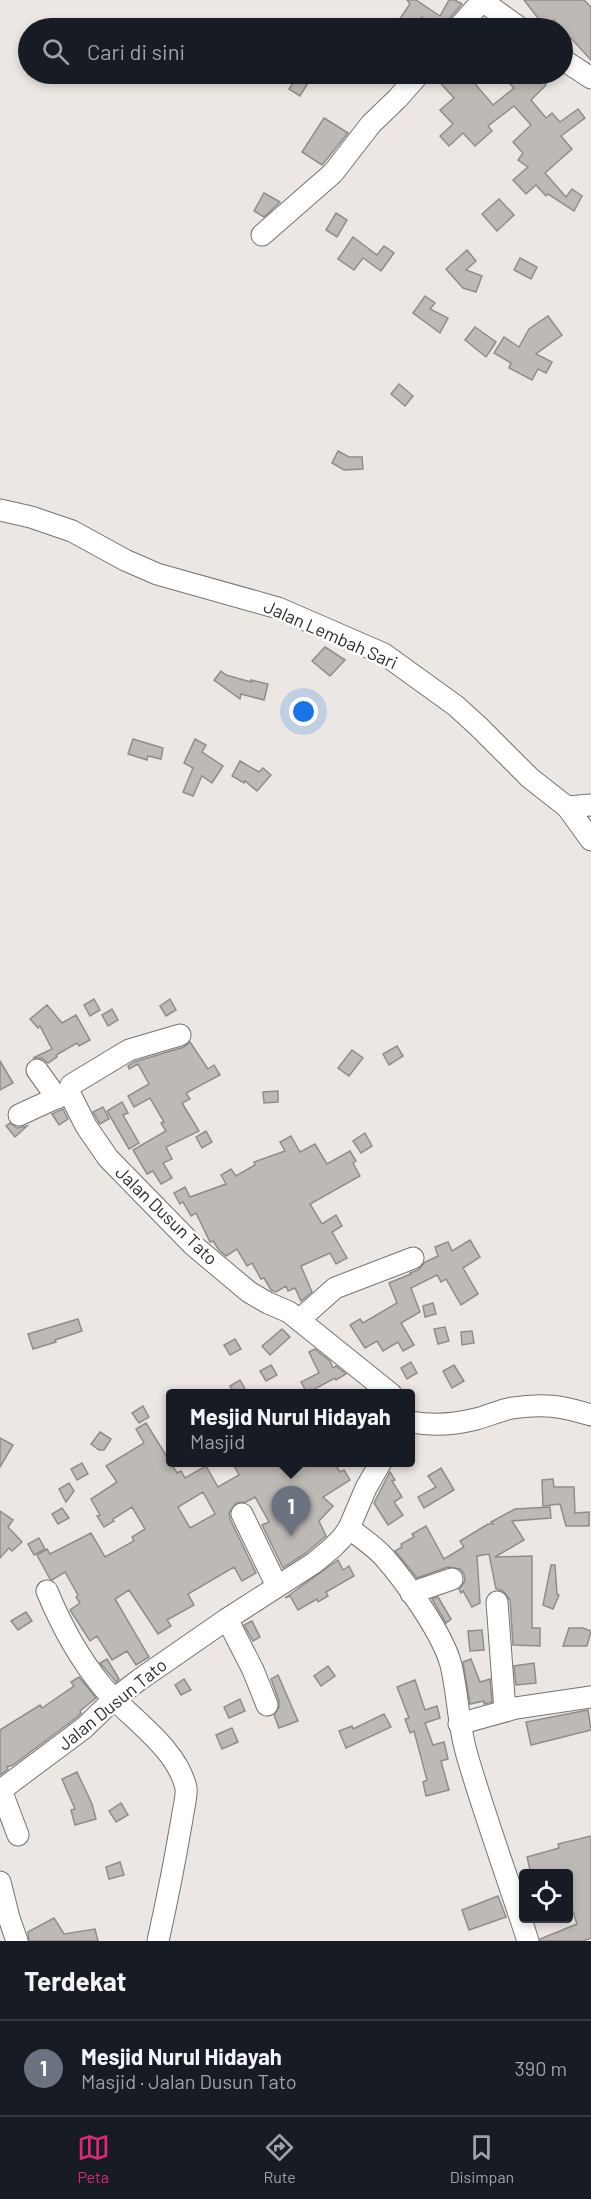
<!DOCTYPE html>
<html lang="id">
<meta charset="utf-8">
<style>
body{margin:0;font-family:Barlow,sans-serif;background:#242831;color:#f1f3f6}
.controls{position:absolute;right:18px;bottom:18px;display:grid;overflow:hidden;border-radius:6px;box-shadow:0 3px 9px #0003}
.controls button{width:54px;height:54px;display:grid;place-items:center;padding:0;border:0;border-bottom:2px solid #363941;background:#171b24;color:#f1f3f6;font:30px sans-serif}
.you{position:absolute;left:304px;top:712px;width:21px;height:21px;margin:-15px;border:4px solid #fff;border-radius:50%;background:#1a73e8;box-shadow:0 0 0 9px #1a73e833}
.badge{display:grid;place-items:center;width:39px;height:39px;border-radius:50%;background:#db2777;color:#fff;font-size:20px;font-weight:700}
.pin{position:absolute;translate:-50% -50px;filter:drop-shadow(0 2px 3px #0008)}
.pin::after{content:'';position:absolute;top:32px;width:21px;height:18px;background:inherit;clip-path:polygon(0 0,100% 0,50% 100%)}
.popup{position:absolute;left:166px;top:1389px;width:249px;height:78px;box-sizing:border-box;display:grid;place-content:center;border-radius:6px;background:#171b24;filter:drop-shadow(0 2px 4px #0005);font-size:20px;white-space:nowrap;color:#9ea1a6}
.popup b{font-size:22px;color:#f1f3f6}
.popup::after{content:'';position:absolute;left:50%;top:100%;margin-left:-12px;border:12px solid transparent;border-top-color:#171b24}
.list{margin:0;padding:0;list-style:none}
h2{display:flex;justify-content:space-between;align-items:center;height:78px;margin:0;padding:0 24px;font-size:26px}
h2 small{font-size:20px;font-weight:400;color:#9ea1a6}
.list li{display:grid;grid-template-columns:39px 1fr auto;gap:18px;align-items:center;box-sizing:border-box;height:96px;padding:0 24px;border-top:2px solid #363941}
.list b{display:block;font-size:22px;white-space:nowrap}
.list p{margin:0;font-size:20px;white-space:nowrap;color:#9ea1a6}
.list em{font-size:20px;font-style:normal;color:#9ea1a6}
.icon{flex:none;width:33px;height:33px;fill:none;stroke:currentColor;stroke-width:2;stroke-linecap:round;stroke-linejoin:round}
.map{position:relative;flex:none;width:591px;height:1941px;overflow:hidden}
.search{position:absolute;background:#171b24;box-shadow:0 3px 9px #0003;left:18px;right:18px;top:18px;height:66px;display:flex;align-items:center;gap:15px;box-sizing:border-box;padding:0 21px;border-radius:33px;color:#9ea1a6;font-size:22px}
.sheet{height:174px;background:#171b24}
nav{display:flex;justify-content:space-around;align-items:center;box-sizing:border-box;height:84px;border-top:2px solid #363941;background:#171b24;font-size:16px;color:#9ea1a6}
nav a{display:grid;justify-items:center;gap:3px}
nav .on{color:#db2777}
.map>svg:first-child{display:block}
.building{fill:#bdb9b5;stroke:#918d89;stroke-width:1.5;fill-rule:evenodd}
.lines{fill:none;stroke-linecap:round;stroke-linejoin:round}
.minor-casing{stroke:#77736f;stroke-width:23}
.minor{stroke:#fff;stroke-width:21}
.labels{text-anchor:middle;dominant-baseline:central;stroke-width:5;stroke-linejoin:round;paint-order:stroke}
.street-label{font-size:18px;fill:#2d2b2a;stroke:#fff}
</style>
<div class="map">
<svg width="591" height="1941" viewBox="0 0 591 1941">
<rect width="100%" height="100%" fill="#ece7e3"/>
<!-- building -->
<g class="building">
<path d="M407,0H416L440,16L449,0H455L462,4L448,20L446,28H432L422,17L412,28L399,20L410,4Z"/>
<path d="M524,0H584L591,7V60L554,20L545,27Z"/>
<path d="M432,74H478L471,79L493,105L514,88L501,74H536L546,85L531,100L546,118L552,113L560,122L578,109L585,118L561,136L572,149L545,173L566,197L572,189L582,196L574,211L548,194L546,196L536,185L526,194L513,180L528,167L518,160L523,153L513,142L531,125L514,106L488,126L492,131L475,146L463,133L449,146L440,136L453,124L440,110L454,98Z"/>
<path d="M297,76L308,83L300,96L289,89Z"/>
<path d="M324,118L348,133L322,165L302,152Z"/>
<path d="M264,193L280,202L264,217L254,211Z"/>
<path d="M499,199L514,215L497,231L482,214Z"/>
<path d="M336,213L347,220L337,237L326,230Z"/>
<path d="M353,237L377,255L384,246L394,253L381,271L363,258L354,270L338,259Z"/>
<path d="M467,250L476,261L466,270L482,276L476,292L463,288L446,269Z"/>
<path d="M520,258L537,267L531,279L514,270Z"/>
<path d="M425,296L435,303L430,309L448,318L440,333L413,313Z"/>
<path d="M548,316L562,335L536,354L552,362L546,373L538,369L532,380L509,368L511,363L494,353L504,337L519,347L529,329Z"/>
<path d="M475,327L496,342L486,357L465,340Z"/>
<path d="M399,384L413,396L405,406L391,394Z"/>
<path d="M338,451L349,457H362L363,469L344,470L332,463Z"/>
<path d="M325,647L345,660L330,676L312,661Z"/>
<path d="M221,671L226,675L251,682V680L268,684L264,700L241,694L240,699L214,680Z"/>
<path d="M133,739L163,748L161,759L148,756L147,760L128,754Z"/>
<path d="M195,739L206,745L202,752L223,766L212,783L202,776L193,796L183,792L193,768L184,763Z"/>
<path d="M240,761L259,772L263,768L271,775L257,791L245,781L244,783L232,776Z"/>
<path d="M94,999L100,1010L90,1016L84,1005Z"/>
<path d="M170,999L176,1010L166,1016L160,1006Z"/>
<path d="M47,1005L62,1023L76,1015L90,1040L79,1046L77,1043L56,1055L57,1057L48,1063L42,1058H33L52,1049L40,1026L38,1028L30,1019Z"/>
<path d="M112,1009L118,1020L108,1026L102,1015Z"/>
<path d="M190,1042L208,1069L214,1065L220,1075L186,1093L190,1099L182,1103L199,1131L166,1147L172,1159L163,1163L172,1178L161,1184L153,1171L147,1174L133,1150L166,1131L161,1123L164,1122L150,1098L134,1107L128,1096L149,1084L138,1064L129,1069L128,1066L134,1062L184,1047Z"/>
<path d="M397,1046L403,1056L389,1065L383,1054Z"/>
<path d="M352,1050L363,1058L349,1076L338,1068Z"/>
<path d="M0,1061L13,1083L0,1090Z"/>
<path d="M278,1091V1102L264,1103L263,1092Z"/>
<path d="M122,1102L128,1113L123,1115L139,1143L129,1149L107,1111Z"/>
<path d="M103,1107L109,1119L100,1124L93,1112Z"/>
<path d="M63,1109L68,1119L59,1125L52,1114Z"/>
<path d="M10,1123L17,1128L27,1126L15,1137L6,1126Z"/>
<path d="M206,1131L212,1142L202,1148L196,1137Z"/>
<path d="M365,1133L372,1146L361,1153L353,1141Z"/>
<path d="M291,1136L300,1152L315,1144L327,1164L350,1151L356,1161L353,1163L360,1176L310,1204L322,1224L336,1215L342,1226L332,1232L347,1258L336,1264L330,1253L301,1266L312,1292L301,1301L295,1288L288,1291L286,1286L276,1292L271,1290L264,1278L261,1279L252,1263L247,1266L237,1249L226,1256L219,1250L213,1241L210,1242L196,1213L191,1216L183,1202L180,1204L174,1193L185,1187L190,1197L226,1184L221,1175L231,1169L236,1176L255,1165L254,1162L285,1151L280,1142Z"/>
<path d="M470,1240L480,1257L463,1268L478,1294L461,1305L446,1279L441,1282L437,1275L411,1288L420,1312L401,1323L414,1345L403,1351L398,1342L383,1351L377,1341L365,1348L350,1325L360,1319L363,1323L397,1303L389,1283L411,1274L410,1273L418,1270L425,1262L438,1256L435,1247L448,1242L452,1251Z"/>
<path d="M433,1303L436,1314L425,1317L423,1306Z"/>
<path d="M78,1319L82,1331L55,1340L56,1342L33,1349L28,1334Z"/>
<path d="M445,1327L449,1341L438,1344L434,1329Z"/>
<path d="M282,1329L290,1337L270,1355L262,1346Z"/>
<path d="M472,1331L474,1343L462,1345L461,1332Z"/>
<path d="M235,1339L241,1349L230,1355L224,1345Z"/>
<path d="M315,1349L330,1361L333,1368L336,1366L346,1374L336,1380L335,1378L307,1393L301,1382L319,1373L309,1352Z"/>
<path d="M411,1362L417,1373L407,1379L401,1368Z"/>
<path d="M271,1365L277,1375L266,1381L260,1371Z"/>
<path d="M454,1365L464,1381L452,1388L443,1371Z"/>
<path d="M240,1380L248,1394H234L230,1386Z"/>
<path d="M143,1406L149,1417L139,1423L132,1413Z"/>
<path d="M146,1423L177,1473L181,1471L185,1478L206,1466L218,1487L239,1475L232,1462H334L340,1472L344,1470L350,1480L323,1497L333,1506L319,1521L326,1536L306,1553L283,1568L262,1525L269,1522L255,1497L246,1502L236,1503L229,1513L230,1519L256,1573L242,1581L234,1567L188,1594L194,1605L167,1620L171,1626L158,1634L129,1590L115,1599L149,1657L136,1665L127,1651L112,1660L97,1636L90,1641L70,1610L80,1603L76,1597L78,1595L65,1572L52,1580L50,1579L37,1555L47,1549L50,1554L91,1533L105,1557L134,1541L132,1537L145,1529L132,1507L113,1519L114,1521L104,1527L97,1516L100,1515L91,1499L117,1482L106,1466L144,1443L136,1429ZM203,1492L215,1514L190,1528L178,1507Z"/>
<path d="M100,1432L111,1439L104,1450H99L91,1444Z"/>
<path d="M0,1438L13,1445L0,1467Z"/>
<path d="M82,1463L88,1474L77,1480L71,1469Z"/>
<path d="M441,1468L454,1490L424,1508L418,1497L436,1487L428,1476Z"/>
<path d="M390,1472L395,1480L392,1481L402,1497L394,1502L403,1515L388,1525L374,1503Z"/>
<path d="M553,1479L554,1487H574L575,1513L589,1512V1526H566L560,1504L543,1506L542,1480Z"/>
<path d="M69,1483L74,1491L66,1502L59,1489Z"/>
<path d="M550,1507L551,1518L512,1521L524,1540L495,1557L532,1556V1628H540V1646L513,1645L510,1600L503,1591L496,1589L489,1554L477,1556L480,1603L472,1607L463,1591L461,1593L459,1589L465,1581L464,1574L460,1569L448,1567L417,1578L395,1551L402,1547L401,1544L414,1537L412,1534L426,1526L444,1559L464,1547L460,1541L488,1524H493L491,1522L515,1509Z"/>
<path d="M62,1508L69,1518L58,1524L52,1514Z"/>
<path d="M0,1511L13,1520L8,1527L22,1542L12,1551L9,1548L0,1558Z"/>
<path d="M39,1538L45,1549L34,1555L28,1544Z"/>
<path d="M338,1560L343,1570L349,1566L354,1576L326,1592L328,1596L318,1602L317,1599L298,1610L290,1596L285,1598Z"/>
<path d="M551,1565H555L557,1594L559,1595L553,1609L543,1605Z"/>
<path d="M438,1597L451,1619L446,1623L432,1599Z"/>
<path d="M26,1612L32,1621L18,1630L11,1621Z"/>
<path d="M252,1621L260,1637L253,1641L244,1625Z"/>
<path d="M569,1628H583L591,1631L587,1646H563Z"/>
<path d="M482,1630L484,1650L470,1651L468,1631Z"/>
<path d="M107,1659L119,1679L116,1682L100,1663Z"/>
<path d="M471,1659L480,1682L490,1679L492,1702L484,1704V1701L470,1704L463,1662Z"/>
<path d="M534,1663L536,1683L516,1685L514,1666Z"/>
<path d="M328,1666L335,1676L321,1686L314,1676Z"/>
<path d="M278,1675L298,1721L279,1728L274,1715L279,1707V1701L271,1679Z"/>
<path d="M79,1677L96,1698L80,1711L81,1713L76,1718L13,1765L7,1767L8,1769L0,1775V1730L40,1705L42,1708L74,1686L71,1682Z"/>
<path d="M184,1679L191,1690L181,1695L175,1685Z"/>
<path d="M415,1680L425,1710L437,1706L440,1718L425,1723L433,1745L444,1742L448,1759L441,1761L449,1790L426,1796L423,1782L427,1780L414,1731L410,1733L405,1719L409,1718L397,1687Z"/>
<path d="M240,1699L245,1711L229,1718L224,1707Z"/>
<path d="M588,1710L591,1730L531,1745L526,1722Z"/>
<path d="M384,1714L391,1727L346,1748L339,1731L352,1726L353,1729Z"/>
<path d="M232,1728L238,1742L222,1749L216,1735Z"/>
<path d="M77,1772L92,1804L96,1819L75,1825L71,1810L75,1809L62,1779Z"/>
<path d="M121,1803L128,1815L116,1822L109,1811Z"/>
<path d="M591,1836V1938L583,1941H540V1939L577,1924L568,1897V1874H531L527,1857L559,1848L558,1844Z"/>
<path d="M120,1862L124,1875L109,1879L106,1867Z"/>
<path d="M498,1896L506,1917L469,1930L462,1910Z"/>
<path d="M54,1918L64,1934L95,1929L98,1941H29L28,1932Z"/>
</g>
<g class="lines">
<defs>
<g id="minor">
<path d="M481,0L520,28"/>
<path d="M458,28L482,1"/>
<path d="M562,59L591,78"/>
<path d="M262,235L333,173L371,124L398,98L419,74"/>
<path d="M0,510L31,517L72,531L125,560L157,574L278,608L384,654L456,706L478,726L530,778L567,807L591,805"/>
<path d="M567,807L591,840"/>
<path d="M180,1035L129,1050L71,1085L69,1092L86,1126L108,1158L193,1245L249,1292L268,1303L289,1312L391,1394"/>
<path d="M37,1070L57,1098"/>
<path d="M19,1115L69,1092"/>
<path d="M299,1320L335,1288L413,1258"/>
<path d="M411,1422C432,1426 456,1424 476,1419C488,1416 500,1410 512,1408C544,1403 561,1406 591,1415"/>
<path d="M242,1514L277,1586"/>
<path d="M349,1528C360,1537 374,1546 384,1557C405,1581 443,1634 451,1665C458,1694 458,1725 467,1755C485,1817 508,1879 528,1941"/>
<path d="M47,1591C61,1625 79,1658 102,1686C128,1717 177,1747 186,1788C187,1797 183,1810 182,1819C175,1860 167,1901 158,1941"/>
<path d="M411,1593L452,1579"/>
<path d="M497,1602L505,1711"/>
<path d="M227,1619L253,1670L267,1705"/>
<path d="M459,1724L516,1708L591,1697"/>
<path d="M18,1835L1,1790L84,1728L114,1699L139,1680L227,1619L314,1563L332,1548L342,1538L349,1528L366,1488L381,1462"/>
<path d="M0,1882L9,1918L17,1941"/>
</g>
</defs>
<!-- minor casing -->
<use href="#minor" class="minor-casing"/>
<!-- minor -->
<use href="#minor" class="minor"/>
</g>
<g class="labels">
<!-- street labels -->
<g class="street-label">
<text transform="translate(331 634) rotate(24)">Jalan Lembah Sari</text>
<text transform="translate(167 1215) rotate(44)">Jalan Dusun Tato</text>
<text transform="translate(112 1704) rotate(-39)">Jalan Dusun Tato</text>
</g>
</g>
</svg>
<div class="controls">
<button><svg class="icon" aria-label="locate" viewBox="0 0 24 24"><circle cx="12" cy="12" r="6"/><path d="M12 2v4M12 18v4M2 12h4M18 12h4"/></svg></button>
</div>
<div class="you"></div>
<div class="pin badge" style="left:291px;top:1536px;background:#6b7280">1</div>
<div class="popup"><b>Mesjid Nurul Hidayah</b>Masjid</div>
<div class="search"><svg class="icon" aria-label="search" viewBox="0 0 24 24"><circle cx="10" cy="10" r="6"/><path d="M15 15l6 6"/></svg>Cari di sini</div>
</div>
<section class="sheet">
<h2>Terdekat<small></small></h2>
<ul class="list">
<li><span class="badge" style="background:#6b7280">1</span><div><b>Mesjid Nurul Hidayah</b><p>Masjid · Jalan Dusun Tato</p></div><em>390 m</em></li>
</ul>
</section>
<nav>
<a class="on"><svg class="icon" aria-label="map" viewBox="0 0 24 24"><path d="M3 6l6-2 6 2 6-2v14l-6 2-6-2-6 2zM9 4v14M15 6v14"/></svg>Peta</a>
<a><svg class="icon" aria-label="directions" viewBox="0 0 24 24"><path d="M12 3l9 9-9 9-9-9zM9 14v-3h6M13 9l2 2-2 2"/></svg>Rute</a>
<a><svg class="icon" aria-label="saved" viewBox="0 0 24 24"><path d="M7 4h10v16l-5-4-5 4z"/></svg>Disimpan</a>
</nav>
